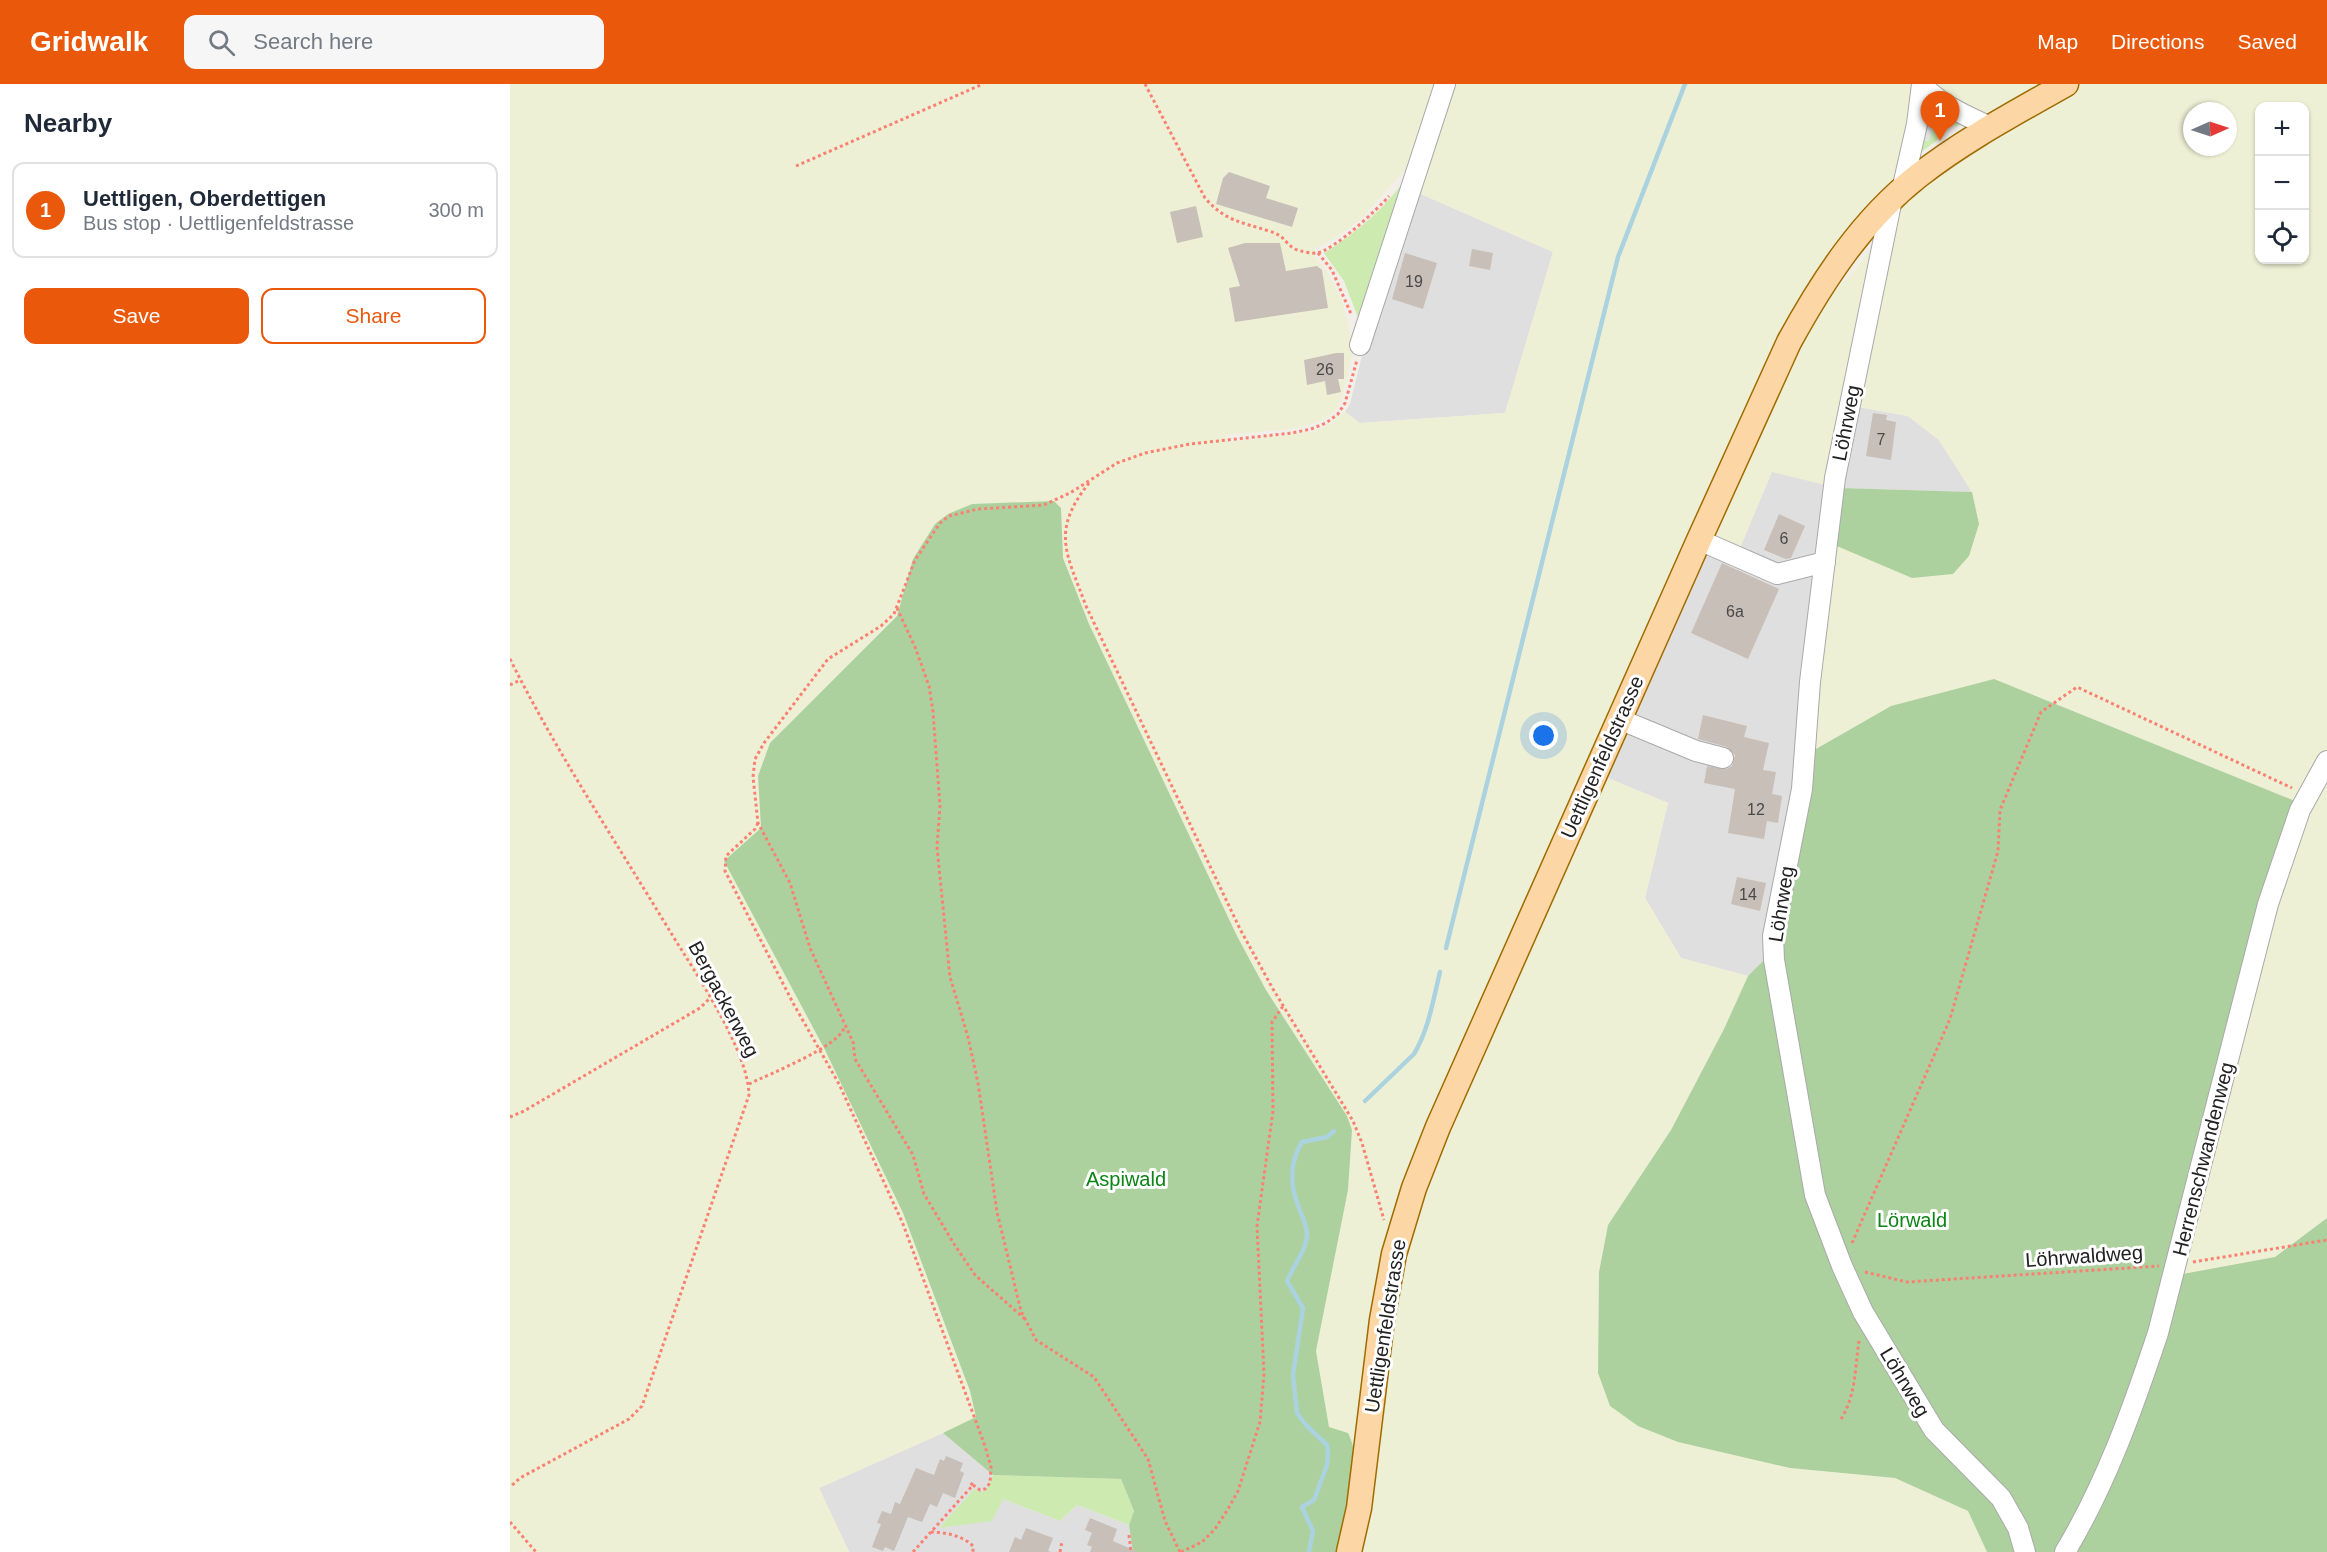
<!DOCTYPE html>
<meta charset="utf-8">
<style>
body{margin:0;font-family:Helvetica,sans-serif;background:#f6f6f7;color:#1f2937}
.controls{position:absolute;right:18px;top:18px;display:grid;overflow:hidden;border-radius:12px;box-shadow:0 2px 4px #0004}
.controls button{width:54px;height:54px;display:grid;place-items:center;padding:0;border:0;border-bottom:2px solid #e0e1e3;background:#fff;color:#1f2937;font:30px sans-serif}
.compass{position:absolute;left:1673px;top:18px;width:54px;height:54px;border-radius:50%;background:#fff;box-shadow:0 2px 4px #0004;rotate:87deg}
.you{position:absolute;left:1034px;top:652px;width:21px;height:21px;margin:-15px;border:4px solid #fff;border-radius:50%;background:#1a73e8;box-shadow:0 0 0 9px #1a73e833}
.badge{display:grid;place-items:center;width:39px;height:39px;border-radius:50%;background:#ea580c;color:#fff;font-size:20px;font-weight:700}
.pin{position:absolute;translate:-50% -50px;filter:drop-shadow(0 2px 3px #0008)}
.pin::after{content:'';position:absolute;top:32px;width:21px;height:18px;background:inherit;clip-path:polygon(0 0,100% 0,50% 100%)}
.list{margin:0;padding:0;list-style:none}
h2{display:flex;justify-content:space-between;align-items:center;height:78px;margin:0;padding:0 24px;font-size:26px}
h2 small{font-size:20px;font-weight:400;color:#747a83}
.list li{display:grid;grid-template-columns:39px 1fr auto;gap:18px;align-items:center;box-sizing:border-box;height:96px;margin:0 12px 12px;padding:0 12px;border:2px solid #e0e1e3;border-radius:12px}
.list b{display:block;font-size:22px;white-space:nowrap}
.list p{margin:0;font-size:20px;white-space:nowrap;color:#747a83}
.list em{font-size:20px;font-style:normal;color:#747a83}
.actions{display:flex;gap:12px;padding:18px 24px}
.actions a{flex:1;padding:14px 0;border:2px solid #ea580c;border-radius:12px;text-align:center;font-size:21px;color:#ea580c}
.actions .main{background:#ea580c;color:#fff}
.icon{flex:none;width:33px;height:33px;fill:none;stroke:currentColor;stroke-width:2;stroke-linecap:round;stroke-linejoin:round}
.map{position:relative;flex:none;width:1817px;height:1468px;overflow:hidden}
header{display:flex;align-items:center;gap:36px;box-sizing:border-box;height:84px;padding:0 30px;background:#ea580c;color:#fff}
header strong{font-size:28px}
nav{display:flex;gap:33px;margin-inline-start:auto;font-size:21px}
.search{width:420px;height:54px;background:#f6f6f7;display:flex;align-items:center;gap:15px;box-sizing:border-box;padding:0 21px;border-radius:12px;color:#747a83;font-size:22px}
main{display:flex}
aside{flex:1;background:#fff}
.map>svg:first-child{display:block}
.residential{fill:#e0dfdf}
.farmland{fill:#eef0d5;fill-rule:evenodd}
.grass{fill:#cdebb0}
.forest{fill:#add19e}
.parking{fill:#e2e2e2}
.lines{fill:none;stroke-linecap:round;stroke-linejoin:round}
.stream{stroke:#aad3df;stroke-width:4.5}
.building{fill:#c7bfb8}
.minor-casing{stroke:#a9a9a9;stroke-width:22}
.major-casing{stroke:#a06b00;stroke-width:27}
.path{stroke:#fa8072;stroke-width:3;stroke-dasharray:3 3;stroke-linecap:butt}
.minor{stroke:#fff;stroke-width:20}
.major{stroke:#fcd6a4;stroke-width:24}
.labels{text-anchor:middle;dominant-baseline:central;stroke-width:6;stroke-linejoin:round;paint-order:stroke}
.number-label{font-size:16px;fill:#4b4948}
.street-label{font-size:20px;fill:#222;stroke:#fff}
.park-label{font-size:20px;fill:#0c8416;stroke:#fff}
</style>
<header>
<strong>Gridwalk</strong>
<div class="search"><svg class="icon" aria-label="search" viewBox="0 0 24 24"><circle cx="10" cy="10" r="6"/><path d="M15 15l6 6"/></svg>Search here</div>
<nav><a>Map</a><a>Directions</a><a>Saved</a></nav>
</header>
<main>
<aside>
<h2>Nearby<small></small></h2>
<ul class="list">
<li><span class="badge">1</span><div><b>Uettligen, Oberdettigen</b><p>Bus stop · Uettligenfeldstrasse</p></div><em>300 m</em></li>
</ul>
<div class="actions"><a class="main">Save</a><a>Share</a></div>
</aside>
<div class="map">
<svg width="1817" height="1468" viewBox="0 0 1817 1468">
<rect width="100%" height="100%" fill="#f2efe9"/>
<!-- residential -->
<g class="residential">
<path d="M904,107L1043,168L995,329L850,339L835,328L840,320L854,264Z"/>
<path d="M1332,320L1398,332L1429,356L1462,408L1330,404L1258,872L1238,892L1171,874L1135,814L1158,719L1093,692L1201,454L1229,466L1262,387Z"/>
<path d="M433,1349L483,1391L476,1406L472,1408L464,1405L429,1444L493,1415L550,1437L567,1421L619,1441L623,1468H339L309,1404Z"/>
</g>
<!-- farmland -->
<g class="farmland">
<path d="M0,0H1405V14L1385,99L1334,157L922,1039L847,1384L819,1343L806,1267L838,1106L842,1046L814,996L756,906L727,852L579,540L553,474L550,446L403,475L387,531L260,659L248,692L251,744L315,966L393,1129L460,1307L467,1334L309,1404L339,1468H17L14,1465L10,1468H0ZM894,87L908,93L904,107L1043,168L995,329L850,339L835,328L818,341L802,348L718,358L716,351L781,345L799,341L814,335L825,327L831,317L844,264L832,217L818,189L805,173L806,164L825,154L852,134Z"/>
<path d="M1421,0H1542L1484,28L1469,29Z"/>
<path d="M1571,0H1817V669L1785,717L1484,595L1381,622L1299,669L1322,460L1469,441L1462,408L1429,356L1398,332L1332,320L1320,402L1262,388L1229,466L1201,454L1305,224L1341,191L1383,136L1392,116L1491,45ZM1750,22H1794V176H1750ZM1682,27H1718V63H1682Z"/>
<path d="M1817,685V1133L1765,1173L1672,1191L1777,772Z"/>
<path d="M1093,692L1158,719L1135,814L1171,874L1238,892L1214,945L1161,1046L1098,1141L1089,1188L1088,1289L1100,1322L1226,1371L1280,1384L1385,1394L1458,1427L1477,1468H848L879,1237L910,1107Z"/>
</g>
<!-- grass -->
<g class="grass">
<path d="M1422,20L1452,40L1446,43L1440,34L1428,41L1434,51L1406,72L1410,55L1418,57L1428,27L1417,23Z"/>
<path d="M900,90L849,236L834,197L814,169C853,144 872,126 900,90Z"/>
<path d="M483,1391L611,1395L624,1427L619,1441L567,1421L550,1437L493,1415L482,1437L429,1444L464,1405L472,1408L476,1406Z"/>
</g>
<!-- forest -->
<g class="forest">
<path d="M1330,404L1462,408L1469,440L1459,472L1443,490L1402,494L1322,460Z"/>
<path d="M544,417L551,424L553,474L579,540L727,852L756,906L837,1032L842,1046L838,1106L806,1267L819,1343L838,1349C856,1385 838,1430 830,1468H623L619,1441L624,1427L611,1395L483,1391L433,1349L466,1333L460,1307L393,1129L315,966L214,777L251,744L248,692L260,659L387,532L403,475L425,440L438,430L462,420Z"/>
<path d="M1484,595L1785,717L1716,970L1651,1194L1765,1173L1817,1134V1468H1477L1458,1427L1385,1394L1280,1384L1168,1358L1128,1342L1100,1322L1088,1289L1089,1188L1098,1141L1161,1046L1214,945L1238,892L1258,872L1299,669L1381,622Z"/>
</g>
<!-- parking -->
<path class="parking" d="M1416,23L1428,27L1419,57L1410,55Z"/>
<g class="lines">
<!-- stream -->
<g class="stream">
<path d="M936,864L1108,173L1175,0"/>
<path d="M855,1017L904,970C919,945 923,916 930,888"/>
<path d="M799,1468L803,1447L792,1423L804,1416L817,1381L818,1369L817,1361L796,1341L787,1329L783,1291L793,1224L777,1197C783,1182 796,1167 797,1151C797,1141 792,1133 789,1124C780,1102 779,1079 792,1058L817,1053L824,1047"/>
</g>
</g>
<!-- building -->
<g class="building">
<path d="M719,88L760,102L756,114L788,124L782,143L706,120L713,94Z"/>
<path d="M686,122L693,153L667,159L660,128Z"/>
<path d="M735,159H770L776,187L807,182L812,186L818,224L725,238L719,204L730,202L718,164Z"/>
<path d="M962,165L983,169L980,186L959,182Z"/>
<path d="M895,169L927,179L913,225L882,215Z"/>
<path d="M826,269H834V295H828L831,308L817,311L815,297L797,301L794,276Z"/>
<path d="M1363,329L1377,331L1376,336L1386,338L1381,376L1356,372Z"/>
<path d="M1269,430L1295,442L1281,474L1276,475L1254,466Z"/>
<path d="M1212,479L1269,505L1238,575L1181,549Z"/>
<path d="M1193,631L1237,642L1234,653L1259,659L1253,686L1266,688L1262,710L1272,712L1268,739L1257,737L1254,755L1218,749L1225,705L1194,699L1197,682L1217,685L1222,682L1225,671L1217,663L1188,655Z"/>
<path d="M1227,793L1256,799L1250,827L1221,820Z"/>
<path d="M436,1372L453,1379L450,1387L454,1389L445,1414L433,1409L427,1423L420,1420L412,1438L398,1433L384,1467L375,1463L373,1467L362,1463L371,1440L367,1439L372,1427L381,1430L385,1418L390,1420L406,1384L424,1391L430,1375L434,1377Z"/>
<path d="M580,1434L607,1445L603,1457L628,1468H580L582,1463L577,1461L582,1449L575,1446Z"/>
<path d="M516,1444L543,1454L538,1467L541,1468H499L505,1453L511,1456Z"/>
</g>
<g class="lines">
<defs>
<g id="minor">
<path d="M1412,1C1432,22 1455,31 1480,43"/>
<path d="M1392,106L1407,40L1412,0"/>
<path d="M1382,115L1325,394L1300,598L1292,705L1263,852L1264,876L1305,1111L1332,1182L1353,1228L1424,1346L1491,1414L1508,1444L1515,1468"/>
<path d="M850,261L935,0"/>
<path d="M1189,456L1267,490L1315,478"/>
<path d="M1109,635L1186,667L1213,674"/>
<path d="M1555,1468C1596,1400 1623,1324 1648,1249L1758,820L1790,726L1817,677"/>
</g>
<path id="major" d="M839,1468L849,1424L872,1236L884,1170L904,1104L928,1043L1189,456L1279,258C1313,196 1352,136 1408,92C1454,56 1505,29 1556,0"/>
</defs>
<!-- minor casing -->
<use href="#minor" class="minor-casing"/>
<!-- major casing -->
<use href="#major" class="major-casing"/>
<!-- path -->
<g class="path">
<path d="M635,0L695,114C715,137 731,138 759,147C776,152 773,158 785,165C789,167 803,170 807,169C824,166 868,125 879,112"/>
<path d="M286,82L473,0"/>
<path d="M808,169L822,186L841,230"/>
<path d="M579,399C540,448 557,470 576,522L730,845L763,905L843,1037L852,1059L874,1136"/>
<path d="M387,524L405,563L419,602L423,628L430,722L427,763L440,893L458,953L468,999L487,1128L511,1227L526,1256L584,1293L638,1375L655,1437L670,1468"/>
<path d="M0,575C47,669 106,758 161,849C185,888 238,966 239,1011L132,1322L119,1335L10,1394L0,1403"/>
<path d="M0,601L10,596"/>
<path d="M248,739L245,745L216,772L215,787L283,919L329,1000L393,1140L475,1362L481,1383L480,1399L475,1405L470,1406L463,1401"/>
<path d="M239,1000C259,990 328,963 334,944"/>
<path d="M0,1033L14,1027L190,924L200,914"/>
<path d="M1342,1159L1440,935L1488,767L1490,726L1531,628L1567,603L1782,704"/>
<path d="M1683,1178L1817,1156"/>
<path d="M1355,1188L1397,1198L1649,1182"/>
<path d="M515,1235L465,1191L444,1160L414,1110L403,1071L345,975L343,958L300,864L280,799L248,739L243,693L245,675L254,659L318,575L371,542L384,530L405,476L430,439L439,432L468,425L534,421L560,409L607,379L635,369L680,360L782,349L801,345L816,339L828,330L835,319L847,276"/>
<path d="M1331,1335C1346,1312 1345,1283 1349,1257"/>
<path d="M0,1438L26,1468"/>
<path d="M421,1448C435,1448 453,1452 463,1462V1468"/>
<path d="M619,1451L621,1468"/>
<path d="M403,1468L463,1401L459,1398"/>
<path d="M550,1468L552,1457"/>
<path d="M671,1468L692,1458L705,1445L718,1425L728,1407L750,1338L754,1290L747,1142L763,1027L762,938L773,922"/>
</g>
<!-- minor -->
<use href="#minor" class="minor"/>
<!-- major -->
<use href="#major" class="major"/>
</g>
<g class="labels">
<!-- number labels -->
<g class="number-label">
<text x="904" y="197">19</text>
<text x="815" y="285">26</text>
<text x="1371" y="355">7</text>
<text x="1274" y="454">6</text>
<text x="1225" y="527">6a</text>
<text x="1246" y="725">12</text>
<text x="1238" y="810">14</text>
</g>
<!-- street labels -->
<g class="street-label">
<text transform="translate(1336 339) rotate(-79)">Löhrweg</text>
<text transform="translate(1092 673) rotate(-66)">Uettligenfeldstrasse</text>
<text transform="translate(1271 820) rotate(-81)">Löhrweg</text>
<text transform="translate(214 915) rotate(62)">Bergackerweg</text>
<text transform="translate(1693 1075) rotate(-76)">Herrenschwandenweg</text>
<text transform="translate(1574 1172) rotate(-4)">Löhrwaldweg</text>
<text transform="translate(875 1242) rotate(-81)">Uettligenfeldstrasse</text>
<text transform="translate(1395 1298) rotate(59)">Löhrweg</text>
</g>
<!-- park labels -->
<g class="park-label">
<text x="616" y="1095">Aspiwald</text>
<text x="1402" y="1136">Lörwald</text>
</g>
</g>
</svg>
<div class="controls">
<button>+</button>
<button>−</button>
<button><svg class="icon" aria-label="locate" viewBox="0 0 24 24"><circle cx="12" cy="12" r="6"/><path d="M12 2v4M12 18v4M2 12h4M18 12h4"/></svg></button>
</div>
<svg class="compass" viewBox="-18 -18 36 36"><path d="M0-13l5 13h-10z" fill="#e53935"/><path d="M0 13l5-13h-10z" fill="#747a83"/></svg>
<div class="you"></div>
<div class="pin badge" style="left:1430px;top:57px">1</div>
</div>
</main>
